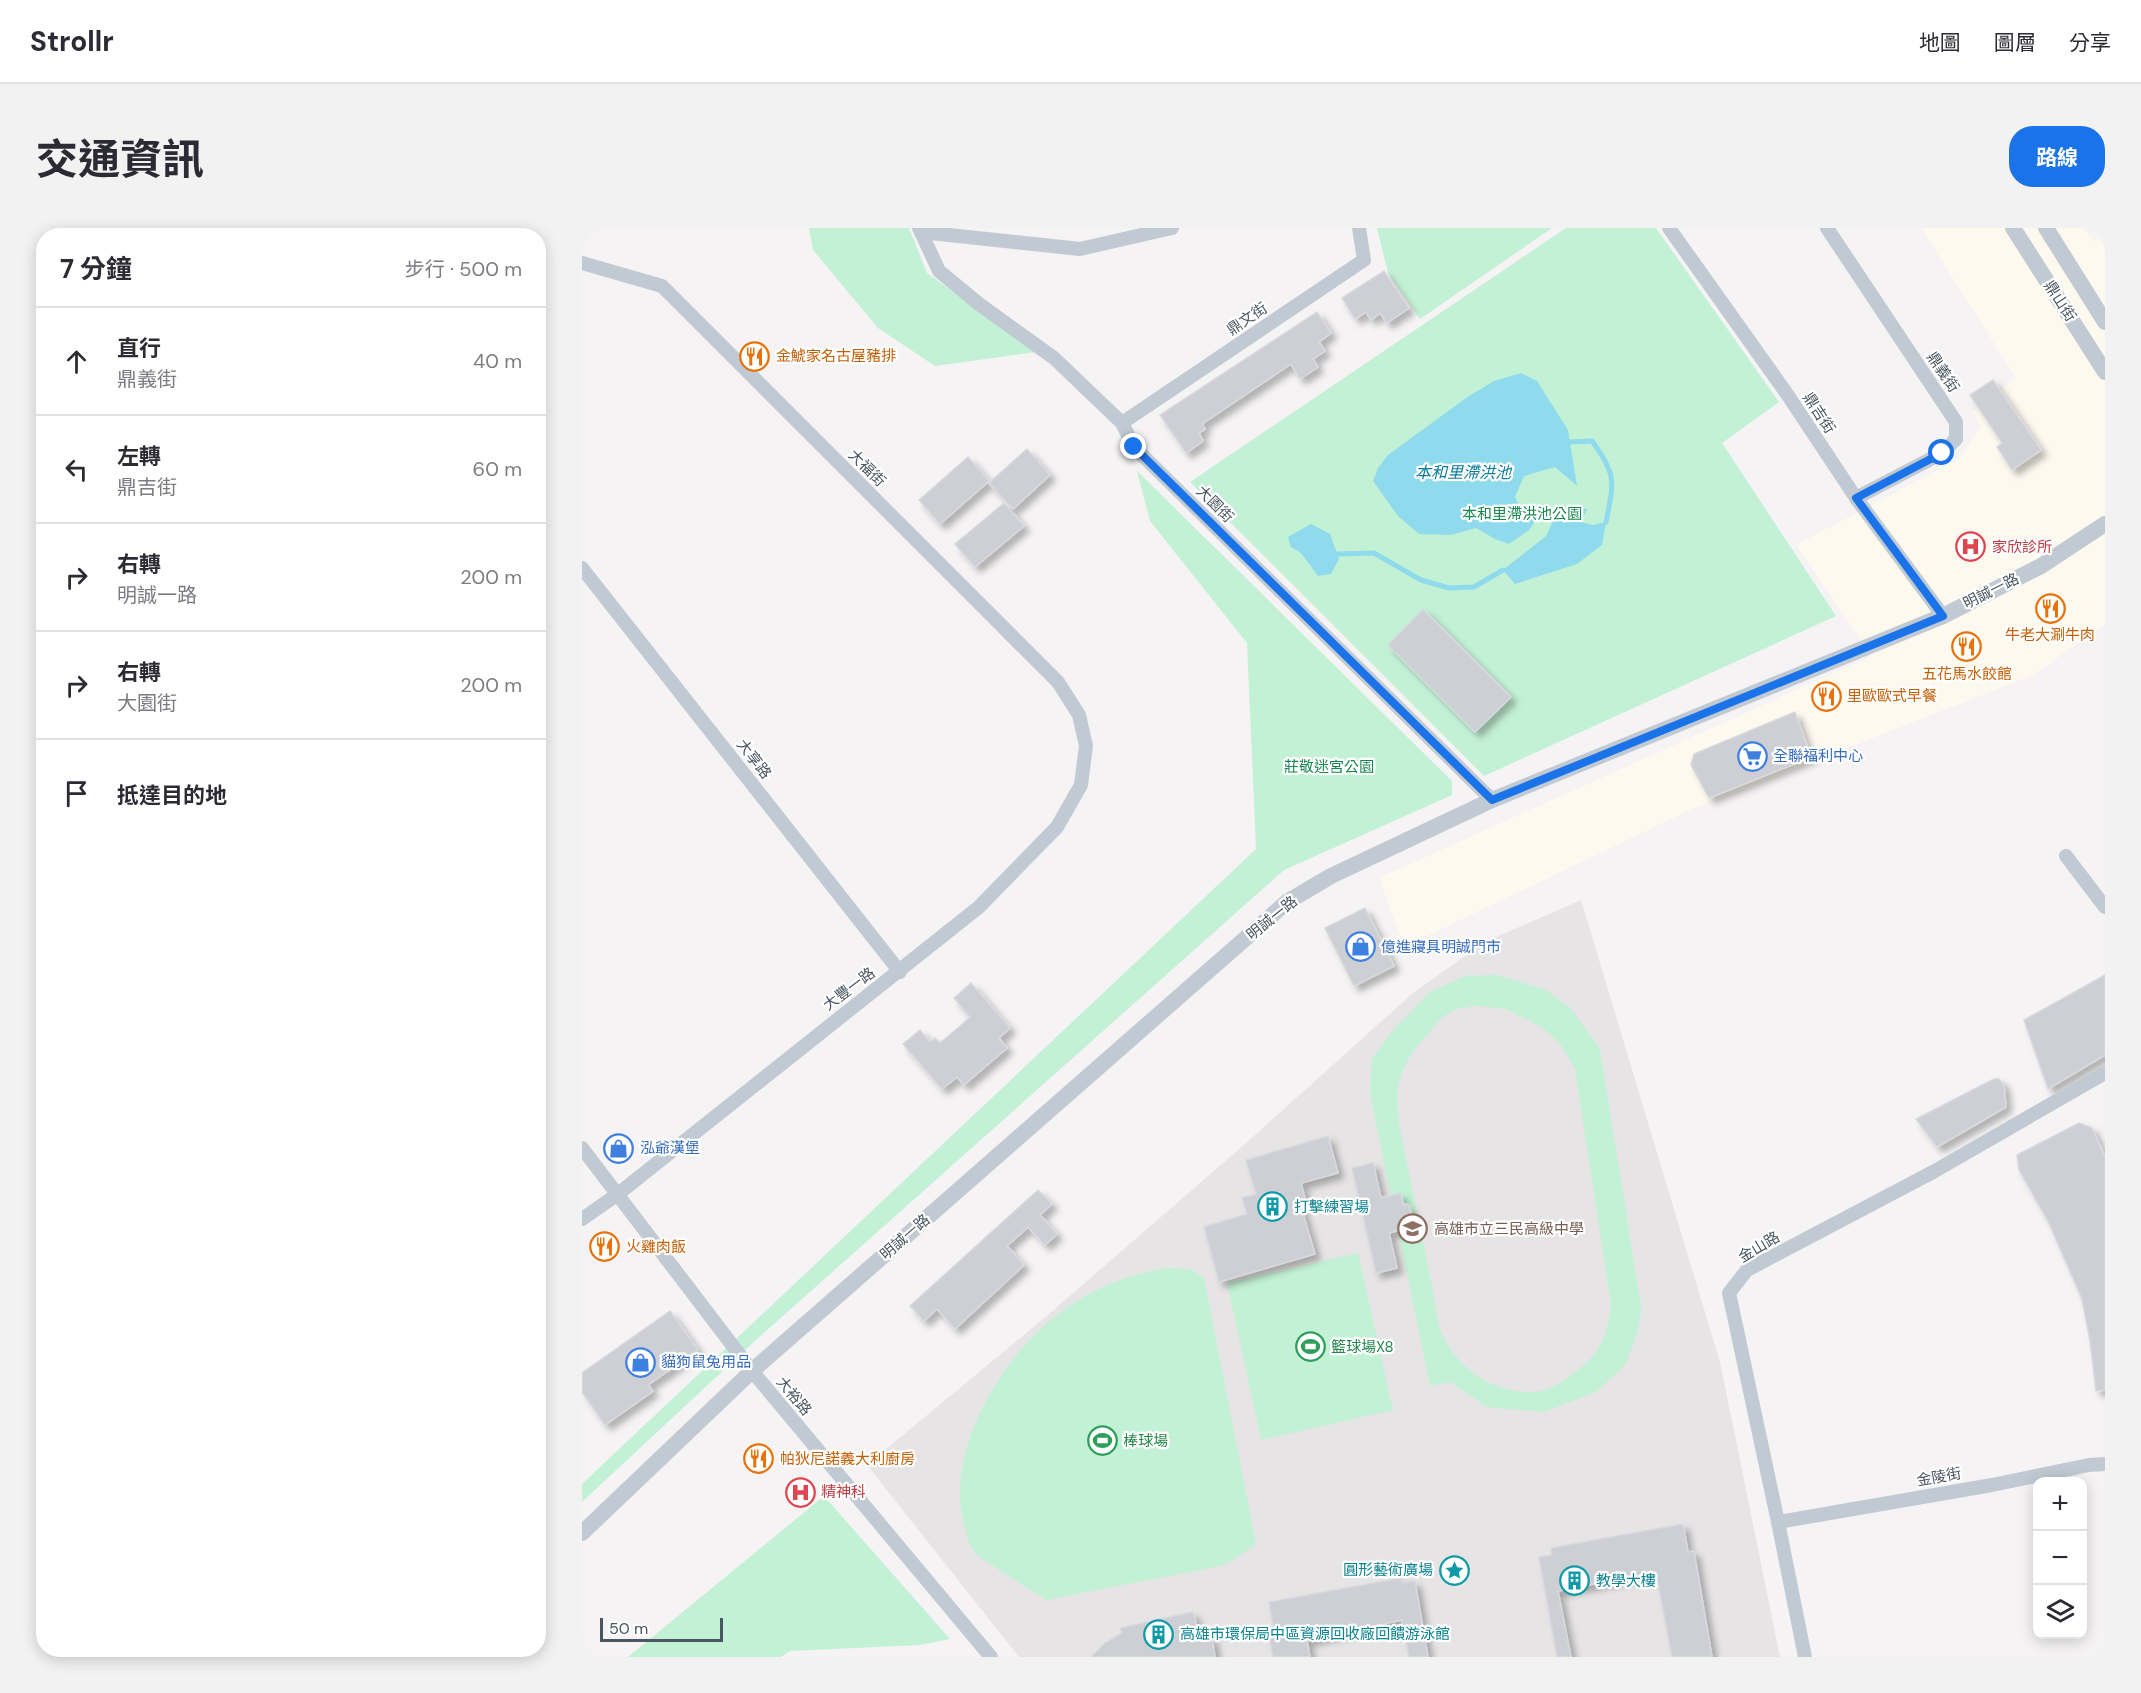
<!DOCTYPE html>
<html lang="zh-TW">
<meta charset="utf-8">
<style>
body{margin:0;font-family:"DM Sans","Noto Sans TC",sans-serif;background:#f2f2f3;color:#2b2b33}
.controls{position:absolute;right:18px;bottom:18px;display:grid;overflow:hidden;border-radius:12px;box-shadow:0 3px 15px #0003}
.controls button{width:54px;height:54px;display:grid;place-items:center;padding:0;border:0;border-bottom:2px solid #e1e1e2;background:#fff;color:#2b2b33;font:30px sans-serif}
.scale{position:absolute;left:18px;bottom:15px;width:123px;box-sizing:border-box;padding-left:6px;border:3px solid #4a5661;border-top:0;font-size:16px;line-height:21px;white-space:nowrap;color:#4a5661;-webkit-text-stroke:4px #fff;paint-order:stroke}
.stop{position:absolute;width:18px;height:18px;margin:-14px;border:4px solid #1a73e8;border-radius:50%;background:#fff}
.stop.end{background:#1a73e8;border-color:#fff;box-shadow:0 2px 6px #0008}
.list{margin:0;padding:0;list-style:none}
h2{display:flex;justify-content:space-between;align-items:center;height:78px;margin:0;padding:0 24px;font-size:26px}
h2 small{font-size:20px;font-weight:400;color:#7c7c81}
.list li{display:grid;grid-template-columns:39px 1fr auto;gap:18px;align-items:center;box-sizing:border-box;height:108px;padding:0 24px;border-top:2px solid #e1e1e2}
.list b{display:block;font-size:22px;white-space:nowrap}
.list p{margin:0;font-size:20px;white-space:nowrap;color:#7c7c81}
.list em{font-size:20px;font-style:normal;color:#7c7c81}
.icon{flex:none;width:33px;height:33px;fill:none;stroke:currentColor;stroke-width:2;stroke-linecap:round;stroke-linejoin:round}
.map{position:relative;flex:none;width:1523px;height:1429px;overflow:hidden;border-radius:24px}
header{display:flex;align-items:center;gap:36px;box-sizing:border-box;height:84px;padding:0 30px;background:#fff;border-bottom:2px solid #e1e1e2}
header strong{font-size:28px}
nav{display:flex;gap:33px;margin-inline-start:auto;font-size:21px}
.intro{display:flex;align-items:center;justify-content:space-between;box-sizing:border-box;height:144px;padding:0 36px}
h1{margin:0;font-size:42px}
.button{padding:15px 27px;border-radius:24px;background:#1a73e8;color:#fff;font-size:21px;font-weight:700}
main{display:flex;gap:36px;padding:0 36px}
aside{flex:1;background:#fff;border-radius:24px;box-shadow:0 3px 15px #0003}
.map>svg:first-child{display:block}
.commercial{fill:#fdf9ef}
.education{fill:#e6e4e5}
.green{fill:#c3f1d5;fill-rule:evenodd}
.water{fill:#90daee}
.lines{fill:none;stroke-linecap:round;stroke-linejoin:round}
.stream{stroke:#90daee;stroke-width:5}
.building{fill:#cdcfd5;stroke:#d7d9de;stroke-width:1.5;filter:url(#shadow)}
.minor{stroke:#c1cad2;stroke-width:14}
.tertiary{stroke:#c1cad2;stroke-width:16}
.route{stroke:#1a73e8;stroke-width:8}
.labels{text-anchor:middle;dominant-baseline:central;stroke-width:4.5;stroke-linejoin:round;paint-order:stroke}
.street-label{font-size:15px;fill:#4a5661;stroke:#fff}
.food-label{font-size:15px;fill:#c56008;stroke:#fff;text-anchor:start}
.park-label{font-size:15px;fill:#17864f;stroke:#fff}
.health-label{font-size:15px;fill:#be3a42;stroke:#fff;text-anchor:start}
.shop-label{font-size:15px;fill:#366cbe;stroke:#fff;text-anchor:start}
.culture-label{font-size:15px;fill:#0d838f;stroke:#fff;text-anchor:start}
.education-label{font-size:15px;fill:#785e54;stroke:#fff;text-anchor:start}
.leisure-label{font-size:15px;fill:#27864d;stroke:#fff;text-anchor:start}
.water-label{font-size:16px;font-style:italic;fill:#0c7c9b;stroke:#fff}
</style>
<header>
<strong>Strollr</strong>
<nav><a>地圖</a><a>圖層</a><a>分享</a></nav>
</header>
<div class="intro"><h1>交通資訊</h1><a class="button">路線</a></div>
<main>
<aside>
<h2>7 分鐘<small>步行 · 500 m</small></h2>
<ul class="list">
<li><svg class="icon" aria-label="ahead" viewBox="0 0 24 24"><path d="M12 20V5M6 11l6-6 6 6"/></svg><div><b>直行</b><p>鼎義街</p></div><em>40 m</em></li>
<li><svg class="icon" aria-label="left" viewBox="0 0 24 24"><path d="M17 20v-9H6M10 6l-5 5 5 5"/></svg><div><b>左轉</b><p>鼎吉街</p></div><em>60 m</em></li>
<li><svg class="icon" aria-label="right" viewBox="0 0 24 24"><path d="M7 20v-9h11M14 6l5 5-5 5"/></svg><div><b>右轉</b><p>明誠一路</p></div><em>200 m</em></li>
<li><svg class="icon" aria-label="right" viewBox="0 0 24 24"><path d="M7 20v-9h11M14 6l5 5-5 5"/></svg><div><b>右轉</b><p>大園街</p></div><em>200 m</em></li>
<li><svg class="icon" aria-label="arrive" viewBox="0 0 24 24"><path d="M6 21V4h12l-3 4 3 4H6"/></svg><div><b>抵達目的地</b></div></li>
</ul>
</aside>
<div class="map">
<svg width="1523" height="1429" viewBox="0 0 1523 1429">
<defs>
<filter id="shadow"><feDropShadow dx="5.5" dy="5.5" stdDeviation="3" flood-color="#0004"/></filter>
</defs>
<rect width="100%" height="100%" fill="#f5f3f3"/>
<!-- commercial -->
<path class="commercial" d="M1339,0H1503L1512,14L1523,7V396L1451,447L1110,581L822,719L797,650L1290,428L1214,317L1375,232L1399,199L1391,183L1434,150Z"/>
<!-- education -->
<path class="education" d="M999,672L1138,1134L1198,1429H437L285,1237L467,1086L663,916L831,765L903,714Z"/>
<!-- green -->
<g class="green">
<path d="M227,0H327L345,45L454,124L353,138L296,100L231,22Z"/>
<path d="M795,0H970L838,91L806,45Z"/>
<path d="M984,0H1074L1197,174L1140,215L1254,388L902,548L608,254Z"/>
<path d="M555,243L870,553V567L702,642L175,1111L0,1274V1256L674,621L665,415L568,293Z"/>
<path d="M915,747L964,762L990,782L1018,821L1059,1078L1057,1098L1044,1136L1014,1164L961,1184L905,1179L869,1154L848,1158L788,866L790,830L812,801L848,764L883,748ZM895,778L924,781L961,800L979,817L993,841L1029,1077C1024,1120 1011,1133 976,1156C961,1166 944,1165 928,1162C900,1156 875,1136 862,1110C855,1099 852,1067 849,1053C839,1002 828,951 818,901C812,860 816,838 845,807C851,799 859,789 868,784C875,780 887,779 895,778Z"/>
<path d="M776,1025L811,1182L679,1212L645,1055Z"/>
<path d="M586,1040L608,1041L622,1050L674,1316L643,1337L464,1372C448,1361 431,1351 414,1340C409,1336 400,1332 395,1327C384,1316 379,1287 378,1271C377,1238 386,1209 401,1179C438,1105 502,1052 586,1040Z"/>
<path d="M242,1268L368,1411L338,1417L208,1423L199,1429H46Z"/>
</g>
<!-- water -->
<g class="water">
<path d="M939,145L955,153L986,202L995,258L973,239L942,248L933,269L940,282L952,279L957,288L947,302L927,316L913,311L894,300L869,307L837,306L816,288L791,253L796,240L806,227L884,170L912,153Z"/>
<path d="M987,278L1005,281L999,294L1011,297L1024,294L1020,317L995,336L933,356L921,342L964,308L971,293Z"/>
<path d="M729,296L748,306L757,331L749,346L736,348L719,325L709,319L706,309Z"/>
</g>
<g class="lines">
<!-- stream -->
<g class="stream">
<path d="M988,214L1010,213C1035,247 1032,254 1024,294"/>
<path d="M755,326L792,325L839,352L867,360L892,359L921,342"/>
</g>
</g>
<!-- building -->
<g class="building">
<path d="M802,43L827,80L805,95L798,85L789,92L784,84L773,91L760,70Z"/>
<path d="M735,84L749,105L737,114L743,123L731,131L736,139L718,151L709,136L620,196L623,201L617,205L621,213L604,225L578,187Z"/>
<path d="M1411,152L1459,222L1430,242L1415,219L1420,215L1388,167Z"/>
<path d="M445,221L468,247L431,281L407,255Z"/>
<path d="M386,229L407,253L358,296L337,272Z"/>
<path d="M422,275L442,298L393,339L373,316Z"/>
<path d="M841,381L929,469L893,504L806,417Z"/>
<path d="M1213,484L1229,529L1127,570L1109,537L1112,526Z"/>
<path d="M783,680L812,738L772,758L743,700Z"/>
<path d="M1523,747V827L1466,861L1442,792Z"/>
<path d="M389,755L428,800L417,810L425,820L382,857L375,849L360,861L321,816L338,802L348,814L353,810L358,815L377,799L388,789L372,770Z"/>
<path d="M1416,850L1422,857L1424,879L1355,919L1334,891L1410,852Z"/>
<path d="M1497,895L1510,900L1523,929V1162L1514,1163L1508,1113L1500,1071L1466,993L1437,942L1435,927Z"/>
<path d="M746,908L756,945L719,955L723,970L717,972L733,1026L637,1054L622,999L665,986L660,970L674,966L664,932Z"/>
<path d="M791,935L799,970L819,965L821,976L827,977L830,988L825,993L827,1000L807,1005L815,1040L794,1045L770,940Z"/>
<path d="M456,962L470,976L458,987L475,1006L463,1017L446,999L425,1018L442,1037L373,1101L355,1081L342,1093L328,1078Z"/>
<path d="M88,1083L116,1122L66,1157L71,1163L23,1197L0,1164V1145Z"/>
<path d="M1101,1296L1106,1324L1112,1323L1130,1429H1090L1074,1344L976,1363L989,1429H975L957,1329L970,1327L969,1320Z"/>
<path d="M819,1350L820,1355L833,1353L846,1429H827L820,1392L725,1412L728,1429H691L686,1404L692,1403L687,1374Z"/>
<path d="M611,1384L618,1410L630,1409L633,1429H509L523,1415L540,1405L538,1400Z"/>
</g>
<g class="lines">
<!-- minor -->
<g class="minor">
<path d="M337,0L339,4L498,21L590,0"/>
<path d="M1087,0L1205,166L1274,270L1361,388"/>
<path d="M1245,0L1374,194V211L1360,225L1274,270"/>
<path d="M339,4L357,43L397,76L472,130L540,195L552,219L910,572"/>
<path d="M0,35L80,58L476,454L497,487L504,518L499,557L475,599L397,679L36,966L0,991"/>
<path d="M540,195L782,32L777,0"/>
<path d="M0,340L318,744"/>
<path d="M1484,628L1523,679"/>
<path d="M0,920L170,1143L409,1429"/>
<path d="M1196,1294L1410,1257L1507,1237L1523,1236"/>
<path d="M1223,1429L1196,1294L1147,1065L1165,1042L1351,944L1523,845"/>
</g>
<!-- tertiary -->
<g class="tertiary">
<path d="M1431,0L1523,144"/>
<path d="M1464,0L1523,94"/>
<path d="M0,1305L170,1143L705,674L749,648L910,572L1361,388L1459,338L1523,296"/>
</g>
</g>
<g class="lines">
<!-- route -->
<path class="route" d="M552,219L910,572L1361,388L1274,270L1360,225"/>
</g>
<!-- icons -->
<defs>
<symbol id="restaurant-ring" viewBox="-11 -11 22 22"><circle r="9.5" fill="#fff" stroke="#e8710a" stroke-width="1.5"/><path d="M-5-6h1v4h1v-4h1v4h1v-4h1v5L-1.5 .5V6h-2V.5L-5-1ZM5-6V6H3V1.5H1.5Q1.5-4 5-6Z" fill="#e8710a"/></symbol>
<symbol id="hospital-ring" viewBox="-11 -11 22 22"><circle r="9.5" fill="#fff" stroke="#e0444e" stroke-width="1.5"/><path d="M-5-5h3v3.5h4V-5h3V5h-3V1.5h-4V5h-3Z" fill="#e0444e"/></symbol>
<symbol id="supermarket-ring" viewBox="-11 -11 22 22"><circle r="9.5" fill="#fff" stroke="#3f7fe0" stroke-width="1.5"/><path d="M-6-5.5h2.5l.6 2H6L4.5 2H-2.5L-4.4-4H-6ZM-1.5 3.2a1.3 1.3 0 1 0 .1 0ZM3 3.2a1.3 1.3 0 1 0 .1 0Z" fill="#3f7fe0"/></symbol>
<symbol id="shop-ring" viewBox="-11 -11 22 22"><circle r="9.5" fill="#fff" stroke="#3f7fe0" stroke-width="1.5"/><path d="M-5-2.5h2.3a2.7 3.5 0 0 1 5.4 0H5L5.5 6h-11ZM-1.5-2.5h3a1.5 2.3 0 0 0-3 0Z" fill="#3f7fe0"/></symbol>
<symbol id="building-ring" viewBox="-11 -11 22 22"><circle r="9.5" fill="#fff" stroke="#0f9aa8" stroke-width="1.5"/><path d="M-4-6H4V6H1V3H-1V6H-4ZM-2.5-4.3h1.7v1.8h-1.7ZM.8-4.3h1.7v1.8H.8ZM-2.5-1h1.7V.8h-1.7ZM.8-1h1.7V.8H.8Z" fill="#0f9aa8"/></symbol>
<symbol id="school-ring" viewBox="-11 -11 22 22"><circle r="9.5" fill="#fff" stroke="#8d6e63" stroke-width="1.5"/><path d="M0-5L7-2L0 1L-7-2ZM-4 1L0 2.5L4 1V4Q0 6-4 4Z" fill="#8d6e63"/></symbol>
<symbol id="stadium-ring" viewBox="-11 -11 22 22"><circle r="9.5" fill="#fff" stroke="#2e9e5b" stroke-width="1.5"/><path d="M0-5a6.5 5 0 1 0 0 10a6.5 5 0 1 0 0-10ZM-3.5-1.8h7v3.6h-7Z" fill="#2e9e5b"/></symbol>
<symbol id="sight-ring" viewBox="-11 -11 22 22"><circle r="9.5" fill="#fff" stroke="#0f9aa8" stroke-width="1.5"/><path d="M0-6L1.8-2.2L6-1.7L2.9 1.2L3.7 5.4L0 3.3L-3.7 5.4L-2.9 1.2L-6-1.7L-1.8-2.2Z" fill="#0f9aa8"/></symbol>
</defs>
<g fill-rule="evenodd">
<use href="#restaurant-ring" x="156" y="112" width="33" height="33"/>
<use href="#hospital-ring" x="1372" y="302" width="33" height="33"/>
<use href="#restaurant-ring" x="1452" y="364" width="33" height="33"/>
<use href="#restaurant-ring" x="1368" y="402" width="33" height="33"/>
<use href="#restaurant-ring" x="1228" y="452" width="33" height="33"/>
<use href="#supermarket-ring" x="1154" y="512" width="33" height="33"/>
<use href="#shop-ring" x="762" y="702" width="33" height="33"/>
<use href="#shop-ring" x="20" y="904" width="33" height="33"/>
<use href="#building-ring" x="674" y="962" width="33" height="33"/>
<use href="#school-ring" x="814" y="984" width="33" height="33"/>
<use href="#restaurant-ring" x="6" y="1002" width="33" height="33"/>
<use href="#stadium-ring" x="712" y="1102" width="33" height="33"/>
<use href="#shop-ring" x="42" y="1118" width="33" height="33"/>
<use href="#stadium-ring" x="504" y="1196" width="33" height="33"/>
<use href="#restaurant-ring" x="160" y="1214" width="33" height="33"/>
<use href="#hospital-ring" x="202" y="1248" width="33" height="33"/>
<use href="#sight-ring" x="856" y="1326" width="33" height="33"/>
<use href="#building-ring" x="976" y="1336" width="33" height="33"/>
<use href="#building-ring" x="560" y="1390" width="33" height="33"/>
</g>
<g class="labels">
<!-- street labels -->
<g class="street-label">
<text transform="translate(1478 73) rotate(57)">鼎山街</text>
<text transform="translate(665 91) rotate(-34)">鼎文街</text>
<text transform="translate(1361 144) rotate(56)">鼎義街</text>
<text transform="translate(1237 185) rotate(57)">鼎吉街</text>
<text transform="translate(285 240) rotate(45)">大福街</text>
<text transform="translate(633 276) rotate(45)">大園街</text>
<text transform="translate(1409 363) rotate(-27)">明誠一路</text>
<text transform="translate(172 531) rotate(52)">大享路</text>
<text transform="translate(690 690) rotate(-39)">明誠一路</text>
<text transform="translate(267 761) rotate(-37)">大豐一路</text>
<text transform="translate(323 1009) rotate(-41)">明誠一路</text>
<text transform="translate(1177 1019) rotate(-31)">金山路</text>
<text transform="translate(212 1168) rotate(50)">大裕路</text>
<text transform="translate(1357 1249) rotate(-10)">金陵街</text>
</g>
<!-- food labels -->
<g class="food-label">
<text x="194" y="128">金鯱家名古屋豬排</text>
<text x="1468" y="407" text-anchor="middle">牛老大涮牛肉</text>
<text x="1385" y="446" text-anchor="middle">五花馬水餃館</text>
<text x="1265" y="468">里歐歐式早餐</text>
<text x="44" y="1019">火雞肉飯</text>
<text x="198" y="1231">帕狄尼諾義大利廚房</text>
</g>
<!-- park labels -->
<g class="park-label">
<text x="940" y="286">本和里滯洪池公園</text>
<text x="747" y="539">莊敬迷宮公園</text>
</g>
<!-- health labels -->
<g class="health-label">
<text x="1410" y="319">家欣診所</text>
<text x="239" y="1264">精神科</text>
</g>
<!-- shop labels -->
<g class="shop-label">
<text x="1191" y="528">全聯福利中心</text>
<text x="799" y="719">億進寢具明誠門市</text>
<text x="58" y="920">泓爺漢堡</text>
<text x="79" y="1134">貓狗鼠兔用品</text>
</g>
<!-- culture labels -->
<g class="culture-label">
<text x="712" y="979">打擊練習場</text>
<text x="851" y="1342" text-anchor="end">圓形藝術廣場</text>
<text x="1014" y="1353">教學大樓</text>
<text x="598" y="1406">高雄市環保局中區資源回收廠回饋游泳館</text>
</g>
<!-- education labels -->
<g class="education-label">
<text x="852" y="1001">高雄市立三民高級中學</text>
</g>
<!-- leisure labels -->
<g class="leisure-label">
<text x="749" y="1119">籃球場X8</text>
<text x="541" y="1213">棒球場</text>
</g>
<!-- water labels -->
<g class="water-label">
<text x="881" y="244">本和里滯洪池</text>
</g>
</g>
</svg>
<div class="controls">
<button>+</button>
<button>−</button>
<button><svg class="icon" aria-label="layers" viewBox="0 0 24 24"><path d="M12 4l9 5-9 5-9-5zM3 14l9 5 9-5"/></svg></button>
</div>
<div class="scale">50 m</div>
<div class="stop" style="left:1360px;top:225px"></div>
<div class="stop end" style="left:552px;top:219px"></div>
</div>
</main>
